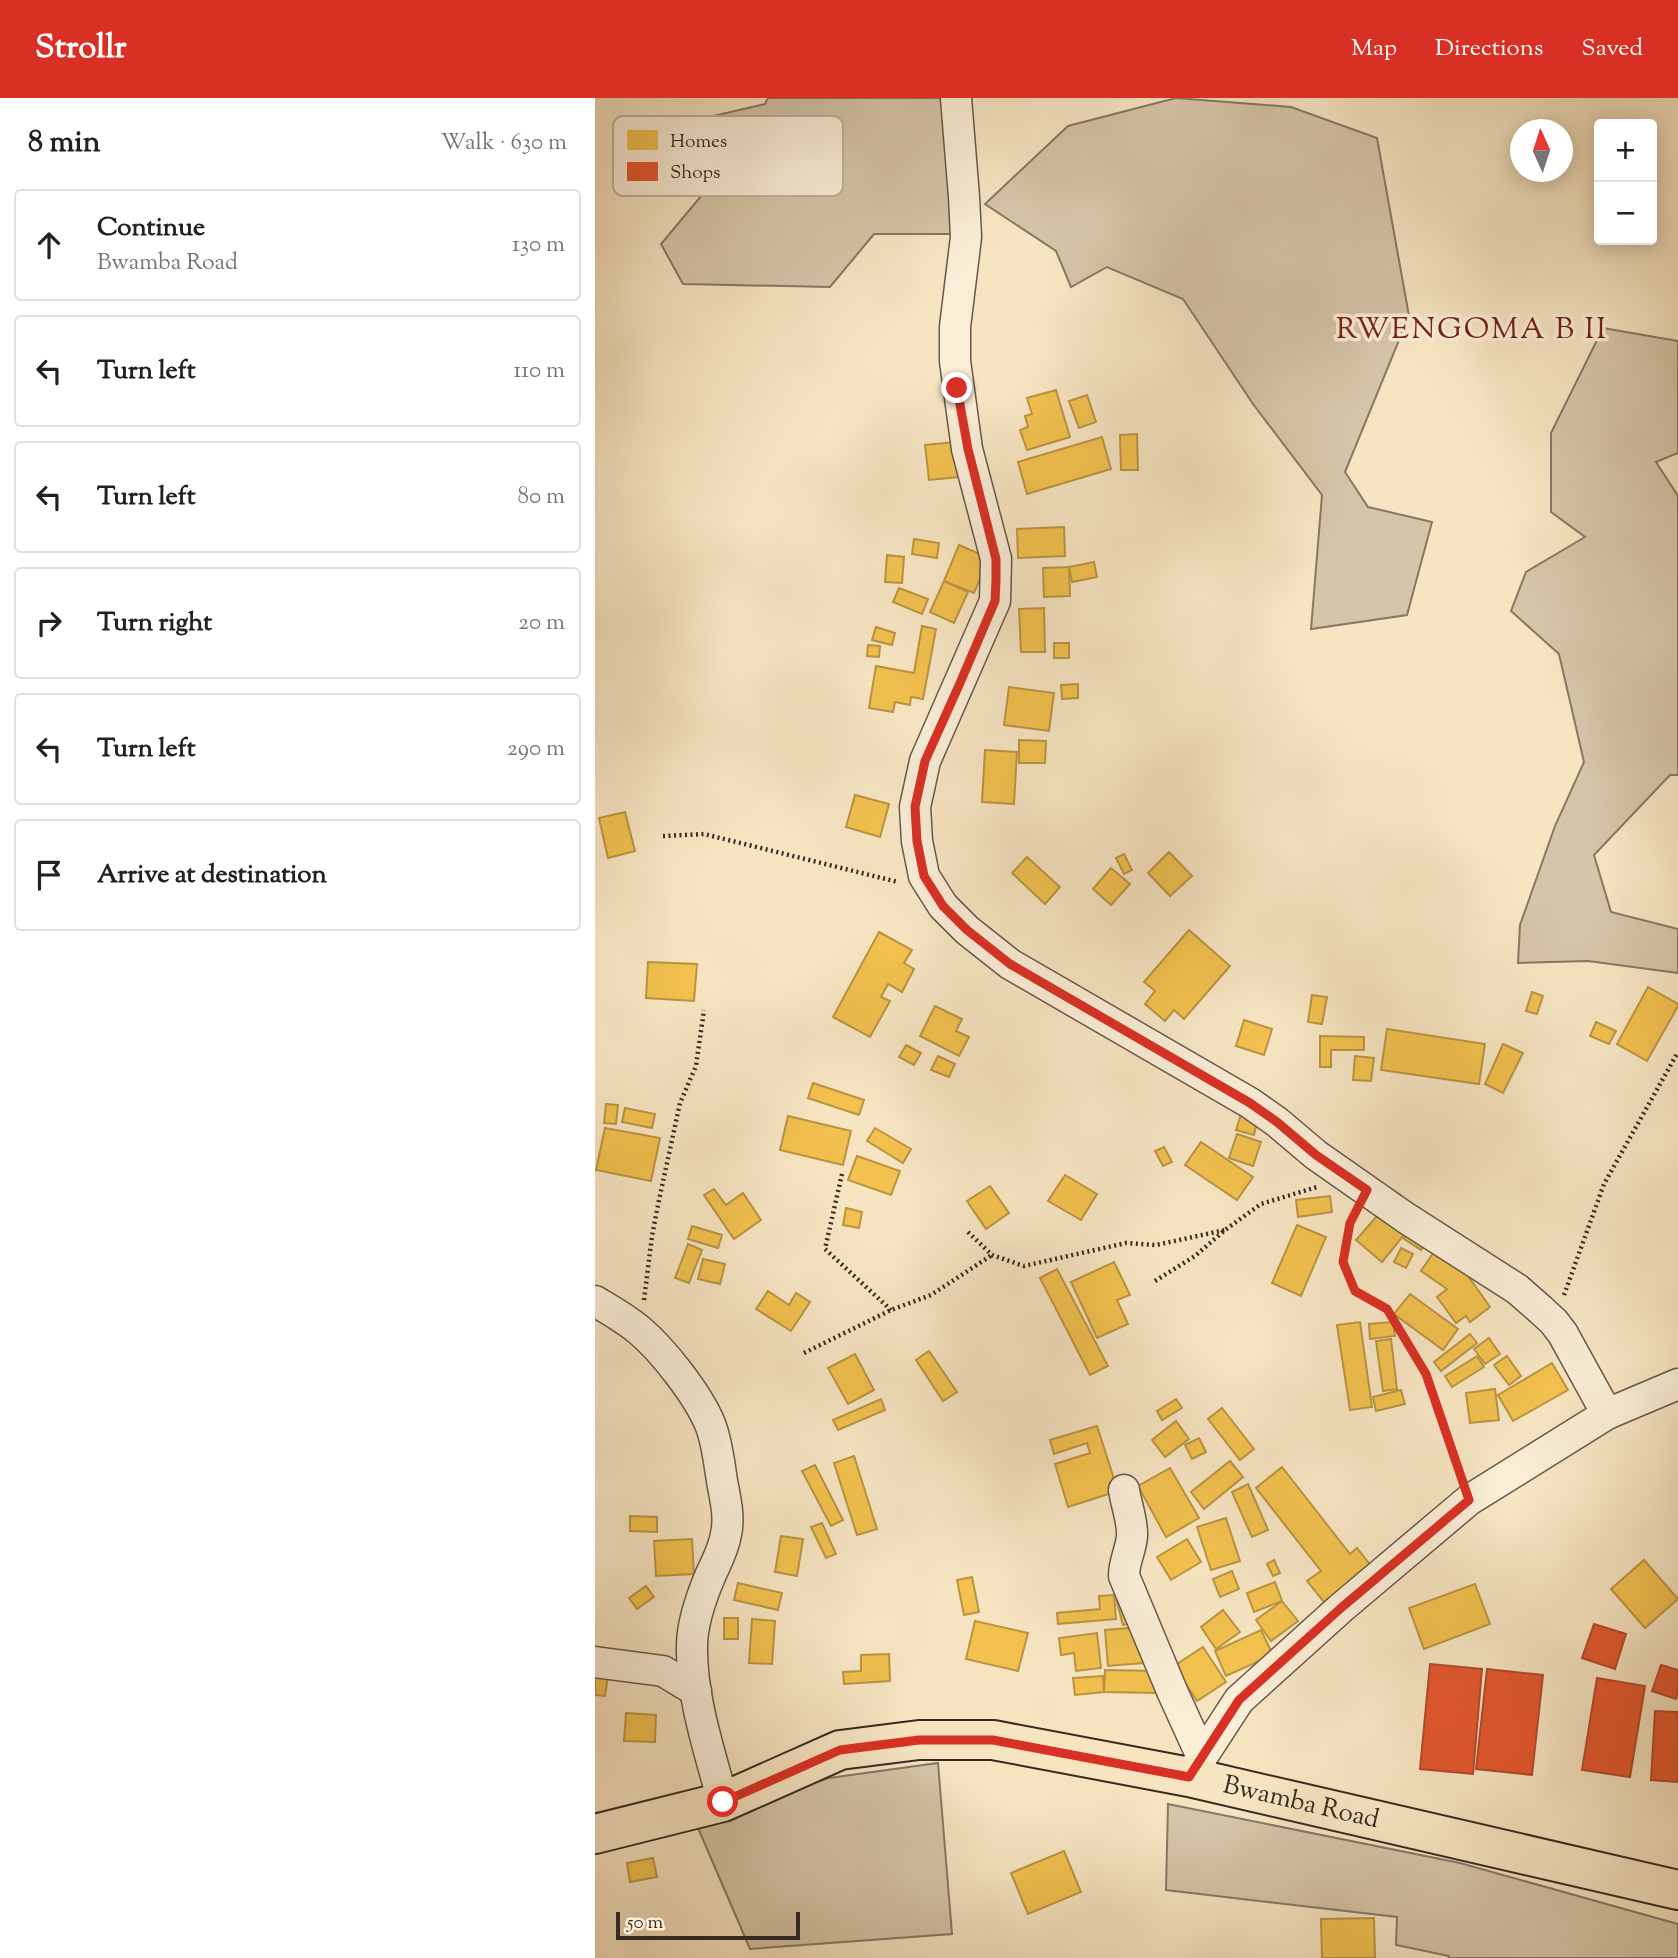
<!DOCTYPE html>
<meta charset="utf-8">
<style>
body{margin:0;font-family:"Sorts Mill Goudy",serif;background:#f6f6f6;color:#202124}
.controls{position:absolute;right:21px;top:21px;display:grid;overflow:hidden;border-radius:7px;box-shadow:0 4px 18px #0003}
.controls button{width:63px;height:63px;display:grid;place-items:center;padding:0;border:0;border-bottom:2px solid #e0e0e0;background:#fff;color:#202124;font:35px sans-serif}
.compass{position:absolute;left:915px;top:21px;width:63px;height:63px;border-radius:50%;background:#fff;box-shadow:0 4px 18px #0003;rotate:357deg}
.scale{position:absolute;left:21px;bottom:18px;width:184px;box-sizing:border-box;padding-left:7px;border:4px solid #362a23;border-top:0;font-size:19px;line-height:24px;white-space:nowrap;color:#362a23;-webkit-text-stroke:5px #faeed7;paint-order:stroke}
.stop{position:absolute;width:21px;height:21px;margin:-16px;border:5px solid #d93025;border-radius:50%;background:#fff}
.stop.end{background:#d93025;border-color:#fff;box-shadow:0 2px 7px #0008}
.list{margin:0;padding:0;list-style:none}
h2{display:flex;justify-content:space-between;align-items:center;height:91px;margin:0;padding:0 28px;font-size:30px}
h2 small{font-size:23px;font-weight:400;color:#757577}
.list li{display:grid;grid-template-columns:46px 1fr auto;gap:21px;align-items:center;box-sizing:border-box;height:112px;margin:0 14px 14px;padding:0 14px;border:2px solid #e0e0e0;border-radius:7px}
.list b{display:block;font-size:26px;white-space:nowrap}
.list p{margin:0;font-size:23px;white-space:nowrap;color:#757577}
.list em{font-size:23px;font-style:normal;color:#757577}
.icon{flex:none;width:38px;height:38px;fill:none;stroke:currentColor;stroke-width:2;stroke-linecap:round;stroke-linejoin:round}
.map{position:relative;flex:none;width:1083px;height:1860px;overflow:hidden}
header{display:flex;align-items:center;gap:42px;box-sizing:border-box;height:98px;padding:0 35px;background:#d93025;color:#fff}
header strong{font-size:33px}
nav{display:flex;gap:38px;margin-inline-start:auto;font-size:24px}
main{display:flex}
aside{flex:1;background:#fff}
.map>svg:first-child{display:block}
.green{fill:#d6c5a7;stroke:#867865;stroke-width:2}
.homes{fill:#f2c14e;stroke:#ba9441;stroke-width:2}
.shops{fill:#e4572e;stroke:#b04a2b;stroke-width:2}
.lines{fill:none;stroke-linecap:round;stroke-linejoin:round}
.street-casing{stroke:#66594b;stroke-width:33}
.primary-casing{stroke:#362a23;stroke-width:42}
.path{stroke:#362a23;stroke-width:4.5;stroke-dasharray:2 3.5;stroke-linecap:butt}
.street{stroke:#faeed7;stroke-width:30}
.primary{stroke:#f7e5c2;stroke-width:38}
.route{stroke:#d93025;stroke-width:9}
.labels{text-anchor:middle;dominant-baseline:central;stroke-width:7;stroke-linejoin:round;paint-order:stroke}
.street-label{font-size:26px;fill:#362a23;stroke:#faeed7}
.quarter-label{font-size:30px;letter-spacing:2px;fill:#7a1f14;stroke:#faeed7}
.key{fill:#faeed7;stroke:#bfb3a1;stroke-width:2}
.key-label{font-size:19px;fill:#362a23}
</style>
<header>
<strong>Strollr</strong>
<nav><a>Map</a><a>Directions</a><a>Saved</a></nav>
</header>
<main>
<aside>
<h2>8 min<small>Walk · 630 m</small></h2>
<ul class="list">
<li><svg class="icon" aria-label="ahead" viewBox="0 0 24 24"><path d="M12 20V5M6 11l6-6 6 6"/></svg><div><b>Continue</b><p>Bwamba Road</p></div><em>130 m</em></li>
<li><svg class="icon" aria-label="left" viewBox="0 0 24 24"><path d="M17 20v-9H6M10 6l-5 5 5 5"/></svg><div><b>Turn left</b></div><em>110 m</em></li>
<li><svg class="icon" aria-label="left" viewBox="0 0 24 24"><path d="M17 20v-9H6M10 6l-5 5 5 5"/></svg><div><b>Turn left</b></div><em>80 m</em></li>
<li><svg class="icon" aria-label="right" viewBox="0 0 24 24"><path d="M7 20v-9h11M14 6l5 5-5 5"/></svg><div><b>Turn right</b></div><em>20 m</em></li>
<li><svg class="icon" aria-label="left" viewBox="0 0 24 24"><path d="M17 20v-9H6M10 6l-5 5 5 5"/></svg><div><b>Turn left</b></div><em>290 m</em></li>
<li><svg class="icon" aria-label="arrive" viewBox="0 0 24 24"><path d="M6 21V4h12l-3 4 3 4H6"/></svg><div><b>Arrive at destination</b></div></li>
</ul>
</aside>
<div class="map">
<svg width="1083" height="1860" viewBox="0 0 1083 1860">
<rect width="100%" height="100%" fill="#f7e5c2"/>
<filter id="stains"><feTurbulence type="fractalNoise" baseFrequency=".00286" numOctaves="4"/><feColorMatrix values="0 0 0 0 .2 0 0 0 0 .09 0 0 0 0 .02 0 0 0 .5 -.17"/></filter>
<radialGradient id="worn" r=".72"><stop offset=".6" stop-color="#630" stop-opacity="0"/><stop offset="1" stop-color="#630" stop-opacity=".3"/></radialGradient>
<!-- green -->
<g class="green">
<path d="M173,0H369L373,136H279L235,189L88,186L66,146L112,91L88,25L170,6Z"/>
<path d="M581,0L696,9L782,40L814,218L750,374L773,409L837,424L812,517L716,531L727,397L658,306L588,201L512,169L476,189L461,153L390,106L473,28Z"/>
<path d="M1008,230L1083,243V355L1061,364L1083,398V677H1075L999,757L1016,814L1083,831V875L993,863L923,865L925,827L960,728L989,664L964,556L916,513L931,474L990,439L956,414V335Z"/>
<path d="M343,1665L357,1836L155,1851L100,1723L234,1680Z"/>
<path d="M573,1706L865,1765L1083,1826V1860H854V1858L801,1847L802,1819L571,1792Z"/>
</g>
<!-- homes -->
<g class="homes">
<path d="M461,292L475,339L432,352L425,332L433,329L430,318L437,316L432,300Z"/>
<path d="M492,297L501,324L484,330L474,303Z"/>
<path d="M542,336L543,372H526L525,337Z"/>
<path d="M507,339L516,371L432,396L423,364Z"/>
<path d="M360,344L364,379L334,382L330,347Z"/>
<path d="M469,429L470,458L423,460L422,431Z"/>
<path d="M319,441L344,445L342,460L317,456Z"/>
<path d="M364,447L394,460L379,495L349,483Z"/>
<path d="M292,457L309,459L307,485L290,484Z"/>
<path d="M499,464L502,479L477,484L474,469Z"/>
<path d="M474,469L475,498L449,499L448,470Z"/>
<path d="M349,483L373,494L359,525L335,514Z"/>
<path d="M304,490L333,501L327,516L298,504Z"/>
<path d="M449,510L450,554H426L424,511Z"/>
<path d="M327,528L341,531L328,601L316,599L315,607L300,604L298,614L274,610L281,568L319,575Z"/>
<path d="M281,529L300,535L297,547L277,542Z"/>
<rect x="459" y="545" width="15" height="15"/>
<path d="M273,547L285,548L284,559L272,558Z"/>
<path d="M483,586V600L467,601L466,587Z"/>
<path d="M414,589L459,595L454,633L409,627Z"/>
<path d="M424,642L451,643L450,665H424Z"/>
<path d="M390,652L422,654L419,706L387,704Z"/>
<path d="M260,697L294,706L285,739L251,729Z"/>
<path d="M30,714L40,753L13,760L4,720Z"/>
<path d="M574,754L597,778L575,798L553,775Z"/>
<path d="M529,756L537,772L529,776L521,760Z"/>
<path d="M432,759L465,789L450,806L417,775Z"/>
<path d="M516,770L535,786L516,807L498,791Z"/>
<path d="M594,832L635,868L589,921L579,912L570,923L550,906L560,893L549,884Z"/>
<path d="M284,834L317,852L309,865L319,871L307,894L293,886L286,899L295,903L275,939L238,919Z"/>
<path d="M53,864L102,866L99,903L51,900Z"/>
<path d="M1053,889L1083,906V908L1052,963L1022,946Z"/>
<path d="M937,894L948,898L942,916L931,913Z"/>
<path d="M717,897L732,899L727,926L713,924Z"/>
<path d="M340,908L367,921L361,933L374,939L364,958L325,938Z"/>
<path d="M649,922L677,931L669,957L641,948Z"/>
<path d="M1001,924L1021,933L1014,946L995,938Z"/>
<path d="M792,931L890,946L884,986L786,972Z"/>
<path d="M725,938L769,939V952H736V969H725Z"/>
<path d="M908,946L928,955L908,995L890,986Z"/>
<path d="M311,947L326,955L319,967L304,959Z"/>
<path d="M343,958L360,966L354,979L336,972Z"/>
<path d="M760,958L779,960L776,983L758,982Z"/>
<path d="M218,985L269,1002L264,1017L213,1000Z"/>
<path d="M11,1006L23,1007L21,1026L9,1025Z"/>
<path d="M30,1010L60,1016L57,1030L27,1024Z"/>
<path d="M647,1013L664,1017L659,1037L641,1032Z"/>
<path d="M193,1018L256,1033L248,1067L185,1052Z"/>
<path d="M10,1030L65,1040L56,1083L1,1072Z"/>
<path d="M280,1030L316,1051L308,1065L272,1043Z"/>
<path d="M642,1036L666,1044L658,1068L634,1060Z"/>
<path d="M606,1044L658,1079L642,1102L590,1067Z"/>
<path d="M569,1049L577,1064L568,1068L560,1053Z"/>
<path d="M262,1058L305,1073L296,1097L253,1082Z"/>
<path d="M470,1077L502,1096L486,1122L453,1103Z"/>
<path d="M395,1088L414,1115L391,1131L372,1103Z"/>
<path d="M119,1091L131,1107L148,1095L166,1122L139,1141L109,1097Z"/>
<path d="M735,1098L737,1114L703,1119L701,1102Z"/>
<path d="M251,1110L267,1114L264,1130L248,1127Z"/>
<path d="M784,1116L809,1137L787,1164L761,1142Z"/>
<path d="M702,1127L731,1139L706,1198L677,1185Z"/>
<path d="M97,1128L127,1137L123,1150L93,1141Z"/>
<path d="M814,1132L831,1143L826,1152L809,1141Z"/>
<path d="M93,1146L107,1152L94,1185L80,1180Z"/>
<path d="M806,1150L818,1156L811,1170L799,1164Z"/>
<path d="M841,1151L866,1168L895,1209L875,1224L871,1218L861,1225L842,1199L852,1191L826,1173Z"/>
<path d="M108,1161L130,1166L125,1186L103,1181Z"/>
<path d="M519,1164L535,1197L522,1202L533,1226L502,1240L476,1184Z"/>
<path d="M462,1171L513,1268L495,1277L445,1180Z"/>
<path d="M173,1193L194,1207L201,1195L215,1204L196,1233L161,1211Z"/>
<path d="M815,1196L863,1231L848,1252L799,1216Z"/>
<path d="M765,1224L777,1309L755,1312L742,1227Z"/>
<path d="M798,1224L800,1238L775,1241L774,1226Z"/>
<path d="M875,1236L882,1245L846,1273L839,1264Z"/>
<path d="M894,1240L905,1256L890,1266L879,1251Z"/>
<path d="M796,1241L802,1291L788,1293L781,1243Z"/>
<path d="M334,1253L362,1294L348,1303L321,1262Z"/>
<path d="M260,1256L279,1292L253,1306L233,1270Z"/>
<path d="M882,1258L889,1269L857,1289L850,1278Z"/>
<path d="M912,1258L926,1278L914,1287L899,1267Z"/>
<path d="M957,1265L973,1292L918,1323L903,1297Z"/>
<path d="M900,1291L904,1322L875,1325L871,1295Z"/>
<path d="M806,1292L810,1306L781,1313L778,1299Z"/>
<path d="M286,1301L290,1312L243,1332L238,1322Z"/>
<path d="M581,1301L587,1310L567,1322L562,1313Z"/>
<path d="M627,1310L659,1351L645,1362L613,1321Z"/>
<path d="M581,1323L594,1341L570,1359L557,1342Z"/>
<path d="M502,1328L523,1393L473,1409L460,1366L495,1355L492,1345L459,1356L455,1342Z"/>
<path d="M604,1340L611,1354L597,1361L590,1347Z"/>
<path d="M259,1358L282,1431L262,1437L239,1365Z"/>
<path d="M635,1363L648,1379L609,1411L596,1394Z"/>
<path d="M220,1367L248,1422L236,1428L207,1373Z"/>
<path d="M687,1369L755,1456L762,1450L776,1468L729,1504L712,1483L726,1473L661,1390Z"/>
<path d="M575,1370L604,1420L571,1439L543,1388Z"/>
<path d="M653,1386L673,1432L657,1439L637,1394Z"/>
<path d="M35,1418L62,1419V1434L35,1433Z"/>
<path d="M631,1420L645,1463L616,1472L602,1429Z"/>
<path d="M227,1425L241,1456L231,1460L216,1429Z"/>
<path d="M186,1438L208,1441L202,1478L180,1474Z"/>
<path d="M97,1441L99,1476L61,1478L59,1443Z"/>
<path d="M592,1441L606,1464L576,1482L562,1459Z"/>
<path d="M679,1462L685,1475L678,1478L672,1466Z"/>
<path d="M1049,1462L1083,1501L1050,1530L1016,1491Z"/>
<path d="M637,1473L644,1491L625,1499L618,1481Z"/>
<path d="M377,1479L384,1514L369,1517L362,1482Z"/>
<path d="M680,1484L687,1503L659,1514L652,1495Z"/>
<path d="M143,1485L187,1495L183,1512L139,1502Z"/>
<path d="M880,1486L895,1526L829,1551L814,1510Z"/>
<path d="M51,1488L59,1499L42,1511L34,1500Z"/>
<path d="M519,1497L521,1521L463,1526L462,1515L505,1511L504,1498Z"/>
<path d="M534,1498L541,1524L528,1527L521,1501Z"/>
<path d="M687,1503L703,1523L676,1543L661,1522Z"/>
<path d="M628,1512L645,1534L621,1551L606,1529Z"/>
<rect x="129" y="1520" width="14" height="21"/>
<path d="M157,1521L180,1523L177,1566L154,1565Z"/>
<path d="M380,1523L433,1535L423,1573L371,1561Z"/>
<path d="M545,1529L548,1565L513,1568L510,1532Z"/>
<path d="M666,1532L678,1557L631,1578L620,1553Z"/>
<path d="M502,1535L506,1570L481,1573L479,1555L466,1557L464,1540Z"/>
<path d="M608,1549L631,1584L602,1603L579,1568Z"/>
<path d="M294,1556L295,1583L249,1586L248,1574L266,1573V1557Z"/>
<path d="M0,1570L14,1572L10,1598L0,1597Z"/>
<path d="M510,1572L562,1573L561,1595L509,1594Z"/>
<path d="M508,1578L509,1594L480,1597L478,1580Z"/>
<path d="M31,1615L61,1617L60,1644L29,1643Z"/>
<path d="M469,1753L486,1794L433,1816L416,1775Z"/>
<path d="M58,1760L62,1779L35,1784L32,1765Z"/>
<path d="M779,1820L780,1860H727L726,1821Z"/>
</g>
<!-- shops -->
<g class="shops">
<path d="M999,1526L1031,1536L1020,1571L987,1560Z"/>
<path d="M835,1566L887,1571L878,1676L825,1671Z"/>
<path d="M1066,1567L1083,1572V1594L1081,1601L1057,1593Z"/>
<path d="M892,1571L948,1577L937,1677L881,1671Z"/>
<path d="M1002,1580L1050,1588L1035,1679L987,1672Z"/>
<path d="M1060,1613L1083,1614V1684L1056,1682Z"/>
</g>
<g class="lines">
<defs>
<g id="street">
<path d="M361,0L369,99L371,139L360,229V263L372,351L401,461L400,503L330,663L320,709L322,743L329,778L348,808L372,832L415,866L655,1005L682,1024L721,1057L811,1120L922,1191L946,1212L959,1224L968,1236L1012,1316"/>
<path d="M0,1203C15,1212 31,1221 44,1232C68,1252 103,1297 115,1326C122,1343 124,1364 127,1383C130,1400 135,1419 131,1436C129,1450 122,1463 116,1476C107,1497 97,1524 97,1548C96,1600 115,1654 128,1704"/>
<path d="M529,1392C531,1406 538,1424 537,1438C536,1452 529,1463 529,1478L577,1593L607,1659"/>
<path d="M0,1564L68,1573L101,1593"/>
<path d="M594,1679L644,1602L746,1510L874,1402L1012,1316L1083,1286"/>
</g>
<g id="primary">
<path id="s1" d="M0,1736L128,1704L245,1652L324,1642H398L594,1679L1083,1792"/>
</g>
</defs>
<!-- street casing -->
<use href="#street" class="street-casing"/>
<!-- primary casing -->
<use href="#primary" class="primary-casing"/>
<!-- path -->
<g class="path">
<path d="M68,738L109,736L303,784"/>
<path d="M247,1076L230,1151L296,1212"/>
<path d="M761,1115L755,1125L748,1165L760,1193L792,1211L807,1234L831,1276L866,1378"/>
<path d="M373,1134L397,1157L429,1168L531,1145L561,1147L630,1132"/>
<path d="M560,1183L600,1158L630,1132L666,1106L722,1089"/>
<path d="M969,1197L1009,1086L1083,954"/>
<path d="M49,1202L57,1138L64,1102L85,1005L101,968L109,912"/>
<path d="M209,1255L296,1212L336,1197L397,1157"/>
</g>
<!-- street -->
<use href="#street" class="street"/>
<!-- primary -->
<use href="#primary" class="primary"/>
</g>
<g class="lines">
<!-- route -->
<path class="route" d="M128,1704L245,1652L324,1642H398L594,1679L644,1602L746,1510L874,1402L831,1276L792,1211L760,1193L748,1164L755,1125L772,1092L721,1057L682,1024L655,1005L415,866L372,832L348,808L329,778L322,743L320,709L330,663L365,585L400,503L401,482V461L373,351L362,290"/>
</g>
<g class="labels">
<!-- street labels -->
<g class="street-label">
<text stroke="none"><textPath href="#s1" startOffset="728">Bwamba Road</textPath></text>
</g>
<!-- quarter labels -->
<g class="quarter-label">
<text x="877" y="232">RWENGOMA B II</text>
</g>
</g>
<!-- legend -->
<rect x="18" y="18" width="230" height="80" rx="10" class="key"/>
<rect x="32" y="32" width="31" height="20" fill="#f2c14e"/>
<rect x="32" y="64" width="31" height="19" fill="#e4572e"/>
<g class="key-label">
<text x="75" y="49">Homes</text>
<text x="75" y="80">Shops</text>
</g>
<rect width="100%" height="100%" filter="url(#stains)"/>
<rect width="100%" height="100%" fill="url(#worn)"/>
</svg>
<div class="controls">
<button>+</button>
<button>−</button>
</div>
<svg class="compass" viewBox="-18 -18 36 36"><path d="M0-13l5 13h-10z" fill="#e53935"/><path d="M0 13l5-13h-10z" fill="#757577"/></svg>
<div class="scale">50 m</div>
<div class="stop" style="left:128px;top:1704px"></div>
<div class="stop end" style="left:362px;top:290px"></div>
</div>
</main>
